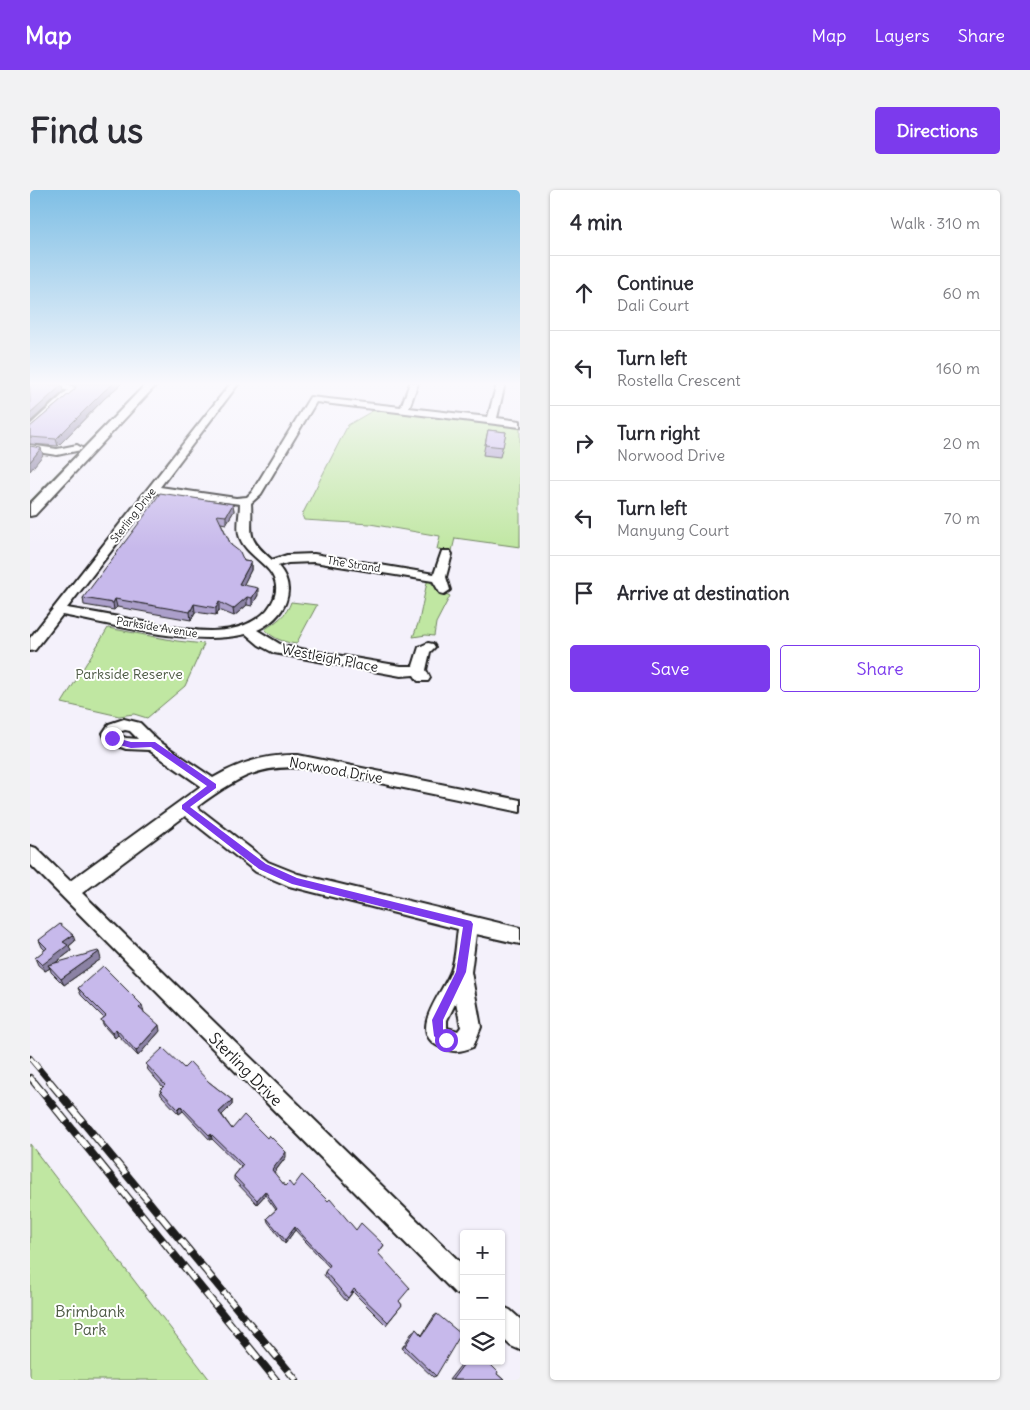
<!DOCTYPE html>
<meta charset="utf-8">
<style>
body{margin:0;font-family:Delius,sans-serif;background:#f2f2f3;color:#2b2b33}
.controls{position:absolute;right:15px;bottom:15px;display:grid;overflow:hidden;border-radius:5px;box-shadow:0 1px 4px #0004}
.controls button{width:45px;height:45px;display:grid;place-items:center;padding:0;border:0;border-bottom:1px solid #e1e1e2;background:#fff;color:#2b2b33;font:25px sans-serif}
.stop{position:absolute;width:15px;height:15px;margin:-11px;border:4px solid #7c3aed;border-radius:50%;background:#fff}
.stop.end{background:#7c3aed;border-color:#fff;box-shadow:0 1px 5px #0008}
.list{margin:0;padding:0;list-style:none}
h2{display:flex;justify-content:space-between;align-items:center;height:65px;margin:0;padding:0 20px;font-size:21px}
h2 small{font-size:16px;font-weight:400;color:#7c7c81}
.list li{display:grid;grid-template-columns:32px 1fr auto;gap:15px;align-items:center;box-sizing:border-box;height:75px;padding:0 20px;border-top:1px solid #e1e1e2}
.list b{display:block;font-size:19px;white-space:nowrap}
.list p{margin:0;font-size:16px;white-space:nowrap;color:#7c7c81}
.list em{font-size:16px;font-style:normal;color:#7c7c81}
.actions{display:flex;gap:10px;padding:15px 20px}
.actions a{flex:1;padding:11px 0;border:1px solid #7c3aed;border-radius:5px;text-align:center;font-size:18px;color:#7c3aed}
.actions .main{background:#7c3aed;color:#fff}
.icon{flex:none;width:28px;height:28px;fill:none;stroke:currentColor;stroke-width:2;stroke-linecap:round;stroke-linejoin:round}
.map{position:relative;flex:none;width:490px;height:1190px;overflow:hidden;border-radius:5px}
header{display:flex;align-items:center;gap:30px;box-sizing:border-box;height:70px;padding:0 25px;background:#7c3aed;color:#fff}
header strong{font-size:24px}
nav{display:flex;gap:28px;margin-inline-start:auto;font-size:18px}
.intro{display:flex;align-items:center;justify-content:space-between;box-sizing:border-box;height:120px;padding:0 30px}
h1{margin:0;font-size:35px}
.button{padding:12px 22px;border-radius:5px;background:#7c3aed;color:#fff;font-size:18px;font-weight:700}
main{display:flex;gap:30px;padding:0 30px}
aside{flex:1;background:#fff;border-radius:5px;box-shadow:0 1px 4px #0004}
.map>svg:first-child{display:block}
.green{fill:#c0e7a2;stroke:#6e825f}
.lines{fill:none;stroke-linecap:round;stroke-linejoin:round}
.minor-casing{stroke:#1c1c1c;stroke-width:4}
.major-casing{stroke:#1c1c1c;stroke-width:4}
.minor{fill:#fff;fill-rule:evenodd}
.major{fill:#fff;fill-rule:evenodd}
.rail-far1-casing{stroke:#1c1c1c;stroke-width:6}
.rail-casing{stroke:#1c1c1c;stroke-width:8}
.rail-far1{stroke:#fff;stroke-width:4.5;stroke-dasharray:14;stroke-linecap:butt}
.rail{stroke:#fff;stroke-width:5.5;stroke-dasharray:17;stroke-linecap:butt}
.wall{fill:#ab9fca;stroke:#1c1c1c}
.shaded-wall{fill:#8b82a4;stroke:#1c1c1c}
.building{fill:#c7b9eb;stroke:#1c1c1c}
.route{fill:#7c3aed}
.labels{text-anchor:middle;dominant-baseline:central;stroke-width:4;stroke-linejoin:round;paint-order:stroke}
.far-street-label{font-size:11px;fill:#1c1c1c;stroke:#fff}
.street-label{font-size:14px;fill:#1c1c1c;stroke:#fff}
.park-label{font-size:14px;fill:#4d5944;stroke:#fff}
.near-street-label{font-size:16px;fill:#1c1c1c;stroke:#fff}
.near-park-label{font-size:16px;fill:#4d5944;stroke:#fff}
</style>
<header>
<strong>Map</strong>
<nav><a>Map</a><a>Layers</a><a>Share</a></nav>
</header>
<div class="intro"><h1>Find us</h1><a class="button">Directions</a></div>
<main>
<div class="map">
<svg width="490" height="1190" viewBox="0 0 490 1190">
<rect width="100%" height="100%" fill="#f4f1fb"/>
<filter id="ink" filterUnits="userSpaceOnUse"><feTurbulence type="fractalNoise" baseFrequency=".02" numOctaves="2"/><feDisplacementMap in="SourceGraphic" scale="10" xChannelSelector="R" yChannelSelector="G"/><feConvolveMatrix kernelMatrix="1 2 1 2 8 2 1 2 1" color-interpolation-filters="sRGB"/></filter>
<g filter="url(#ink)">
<!-- green -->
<g class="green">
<path d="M115,193H119L0,317V311Z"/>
<path d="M344,220L490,237V357L425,348L422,361L407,359L410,346L340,334L274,330L272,325L318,235Z"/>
<path d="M399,391L410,401L420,406L406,433L404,446L396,445L383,447L389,431L397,392Z"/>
<path d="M261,412L287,415L266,454C254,452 243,449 235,439C246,432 257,425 261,412Z"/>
<path d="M78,438L147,451L174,454L155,496L117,528L104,524L89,526L32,513Z"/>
<path d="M0,954L180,1190H0Z"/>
</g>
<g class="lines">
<defs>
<g id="minor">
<path d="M0,193H36L47,199L45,204L3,242L0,243V235L38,200L0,198Z"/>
<path d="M201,193H209L130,297L206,308L217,307L222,302L280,207L371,217L380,193H388L379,218L458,227L467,193H475L467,228L490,231V237L286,212L231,304L221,313C223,346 214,345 242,370L257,365L284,364L404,384L412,361H420L422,364L416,387L420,400L414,404L410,403L403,391L284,372L258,373L248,376C269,400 254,428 227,440L253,456L371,476H383L389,457L398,453L403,454L405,457L400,462L396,480L400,488L398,491H388L384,485L371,486L244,463L229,455L216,444C161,457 87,435 32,425L5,460L0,461V448ZM126,303L210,314C210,325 206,337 210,348C217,367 244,375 246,396C247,405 242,414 237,420C205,454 148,438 109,431C85,426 61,422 37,418Z"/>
<path d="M0,255L27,259L47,255L52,258L51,260L27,265L0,261Z"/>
<path d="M94,529L110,533L127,550L183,588C210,572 237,564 268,565L490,610V622L282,579C232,572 206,588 167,617L238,672L268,684L490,738V754L446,744L441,782L451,837L443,857C431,862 423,863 410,857C376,841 414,802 421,781C426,768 426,752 428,739L259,696L226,682L155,626L52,703L434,1076V1107L425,1103L0,674V656L6,658L40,691L171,596L119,560L96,559L77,552L73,543L79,534ZM95,540L100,541L108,549L96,548L89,545V542ZM426,812L431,837L428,841L417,838V830Z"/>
<path d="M471,1116L480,1120L490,1129V1160L481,1156L471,1147Z"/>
</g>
<path id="major" d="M117,193H128L5,325L0,326V314Z"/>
</defs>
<!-- minor casing -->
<use href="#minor" class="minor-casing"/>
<!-- major casing -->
<use href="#major" class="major-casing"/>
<!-- minor -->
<use href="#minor" class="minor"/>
<!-- major -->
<use href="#major" class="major"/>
<defs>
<g id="rail-far1">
<path d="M0,868L21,893"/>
<path d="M0,887L5,893"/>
</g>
<g id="rail">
<path d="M4,892L246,1190"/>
<path d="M20,892L266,1190"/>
</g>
</defs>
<!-- rail-far1 casing -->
<use href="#rail-far1" class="rail-far1-casing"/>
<!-- rail casing -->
<use href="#rail" class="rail-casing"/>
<!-- rail-far1 -->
<use href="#rail-far1" class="rail-far1"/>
<!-- rail -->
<use href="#rail" class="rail"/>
</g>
<!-- wall -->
<g class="wall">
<path d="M39,193H92L75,208L28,256L0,254V237L45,199L46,197Z"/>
<path d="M458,240L476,242L470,267L453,265Z"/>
<path d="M203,314L204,321L196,334L191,333L201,355L214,371L221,372V380L213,395L228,405L222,416L217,415L204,426L189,420L186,425L165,422L161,430L87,417L84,420L54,415L53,408Z"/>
<path d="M9,750L45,751L39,756L41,761L25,773L71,769L34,795L21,782L20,778L15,781L8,775L5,768L15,760L12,757Z"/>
<path d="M48,798L114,822L130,841L108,866L88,845L85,848L74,836L71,830L74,828L51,805Z"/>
<path d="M116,874L154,878L179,892L202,910V915L192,925L202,939L256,967L244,983L255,996L263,997L326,1040L354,1055L348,1064L369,1111L372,1115L356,1135L323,1102L316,1111L294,1085L295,1082L299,1077L265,1040L255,1054L238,1032L237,1028L246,1020L235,1005L227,1014L204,990V986L211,977L182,949L180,950L153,921L149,924L131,905L130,900L133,897L118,880Z"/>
<path d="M407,1124L406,1186L403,1187L372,1158L383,1141L386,1139L392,1145L404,1126Z"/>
<path d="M434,1171H457L467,1184L474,1190H419Z"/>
</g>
<!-- shaded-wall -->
<g class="shaded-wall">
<path d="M84,193H92L75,208L28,256L26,249L74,201Z"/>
<path d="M32,195L33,202L0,232V224Z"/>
<path d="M11,258L13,265L0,281V272Z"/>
<path d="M203,314L204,321L196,334V326Z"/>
<path d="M221,372V380L210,402L209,394Z"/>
<path d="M228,398V405L222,416V408Z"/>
<path d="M217,407V415L204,426L203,419Z"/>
<path d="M85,409L87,417L84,420L83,413Z"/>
<path d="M189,412V420L186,425V418Z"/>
<path d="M164,414L165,422L161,430L160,422Z"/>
<path d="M43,745L45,751L39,756L41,761L20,777L18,775L20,778L15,781L12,775L33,752Z"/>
<path d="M69,762L71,769L34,795L31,789Z"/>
<path d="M112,815L114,822L111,824L109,818Z"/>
<path d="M129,835L130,841L108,866L106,861Z"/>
<path d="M86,839L88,845L85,848L82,843Z"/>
<path d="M202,910V915L190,927L189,922Z"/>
<path d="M151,916L153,921L149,924L148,919Z"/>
<path d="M181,944L182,949L180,950V946Z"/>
<path d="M256,962V967L242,985V980Z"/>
<path d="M235,1001V1005L227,1014V1010Z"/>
<path d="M265,1037V1040L255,1054V1050Z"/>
</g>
<!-- building -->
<g class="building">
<path d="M47,193H84L74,201L26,249L0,247V237L45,199Z"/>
<path d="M0,194L32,195L0,224Z"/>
<path d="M458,240L476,242L473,257L455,255Z"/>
<path d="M0,256L11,258L0,272Z"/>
<path d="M130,303L203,314L196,326L187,325L201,355L210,362L214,371L221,372L209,394L228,398L222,408L217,407L203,419L189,412L186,418L164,414L160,422L85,409L83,413L53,408L118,321Z"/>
<path d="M30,734L43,745L33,752L38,755L12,775L5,768L17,758L9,750Z"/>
<path d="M68,761L69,762L31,789L18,775Z"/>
<path d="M73,776L112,815L109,818L129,835L106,861L86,839L82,843L71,830L76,826L48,798Z"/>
<path d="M133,858L154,878L160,872L179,892L202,910L189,922L202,939L214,925L237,948L239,945L256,962L242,980L255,996L259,992L263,997L272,985L298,1011L300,1009L326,1040L331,1033L354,1055L348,1063L380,1098L369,1111L372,1115L358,1132L324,1099L318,1108L295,1082L300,1075L265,1037L255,1050L237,1028L247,1019L235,1001L227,1010L204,986L213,975L181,944L180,946L151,916L148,919L130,900L135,895L116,874Z"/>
<path d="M407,1124L431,1144L406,1186L375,1156L386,1139L392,1146Z"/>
<path d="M436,1171H457L468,1182L467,1184L474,1190H422Z"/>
</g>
</g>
<!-- sky -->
<linearGradient id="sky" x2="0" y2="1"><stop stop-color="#7fbfe5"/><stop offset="0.54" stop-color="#faf9fd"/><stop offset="1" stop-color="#faf9fd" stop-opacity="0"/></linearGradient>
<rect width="490" height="359" fill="url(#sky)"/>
<!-- route -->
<path class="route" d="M79,546L101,552H125L186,594V598L160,617L236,674L267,688L441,731L443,734L436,782L413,830V840L421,850L419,854H412L404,846L402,830L426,782L433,737L262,694L229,679L152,619V615L177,596L121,557L101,558L86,554L79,550Z"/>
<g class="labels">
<!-- far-street labels -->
<g class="far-street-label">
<text transform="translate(103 325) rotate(-52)">Sterling Drive</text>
<text transform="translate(324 374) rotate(9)">The Strand</text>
<text transform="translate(127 437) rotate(9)">Parkside Avenue</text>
</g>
<!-- street labels -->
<g class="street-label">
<text transform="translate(300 468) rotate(11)">Westleigh Place</text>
<text transform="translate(306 580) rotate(10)">Norwood Drive</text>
</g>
<!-- park labels -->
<g class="park-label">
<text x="99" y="484">Parkside Reserve</text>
</g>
<!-- near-street labels -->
<g class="near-street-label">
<text transform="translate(216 879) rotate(45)">Sterling Drive</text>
</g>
<!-- near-park labels -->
<g class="near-park-label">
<text x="60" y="1121">Brimbank<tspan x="60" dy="18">Park</tspan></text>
</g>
</g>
</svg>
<div class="controls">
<button>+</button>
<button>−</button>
<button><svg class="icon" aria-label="layers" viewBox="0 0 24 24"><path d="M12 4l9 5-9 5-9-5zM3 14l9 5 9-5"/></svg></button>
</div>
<div class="stop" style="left:416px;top:850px"></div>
<div class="stop end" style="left:82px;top:548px"></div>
</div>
<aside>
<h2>4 min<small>Walk · 310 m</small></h2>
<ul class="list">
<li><svg class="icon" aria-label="ahead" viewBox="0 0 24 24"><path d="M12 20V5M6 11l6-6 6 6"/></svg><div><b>Continue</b><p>Dali Court</p></div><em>60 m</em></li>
<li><svg class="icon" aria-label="left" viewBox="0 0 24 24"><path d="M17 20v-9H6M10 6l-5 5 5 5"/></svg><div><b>Turn left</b><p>Rostella Crescent</p></div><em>160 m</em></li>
<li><svg class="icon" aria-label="right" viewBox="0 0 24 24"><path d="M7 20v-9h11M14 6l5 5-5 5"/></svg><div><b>Turn right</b><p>Norwood Drive</p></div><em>20 m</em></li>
<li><svg class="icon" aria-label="left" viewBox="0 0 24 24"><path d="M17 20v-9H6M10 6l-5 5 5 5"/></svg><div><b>Turn left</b><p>Manyung Court</p></div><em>70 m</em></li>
<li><svg class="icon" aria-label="arrive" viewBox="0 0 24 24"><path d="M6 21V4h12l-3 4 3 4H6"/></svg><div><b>Arrive at destination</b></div></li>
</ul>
<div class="actions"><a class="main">Save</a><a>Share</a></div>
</aside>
</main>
